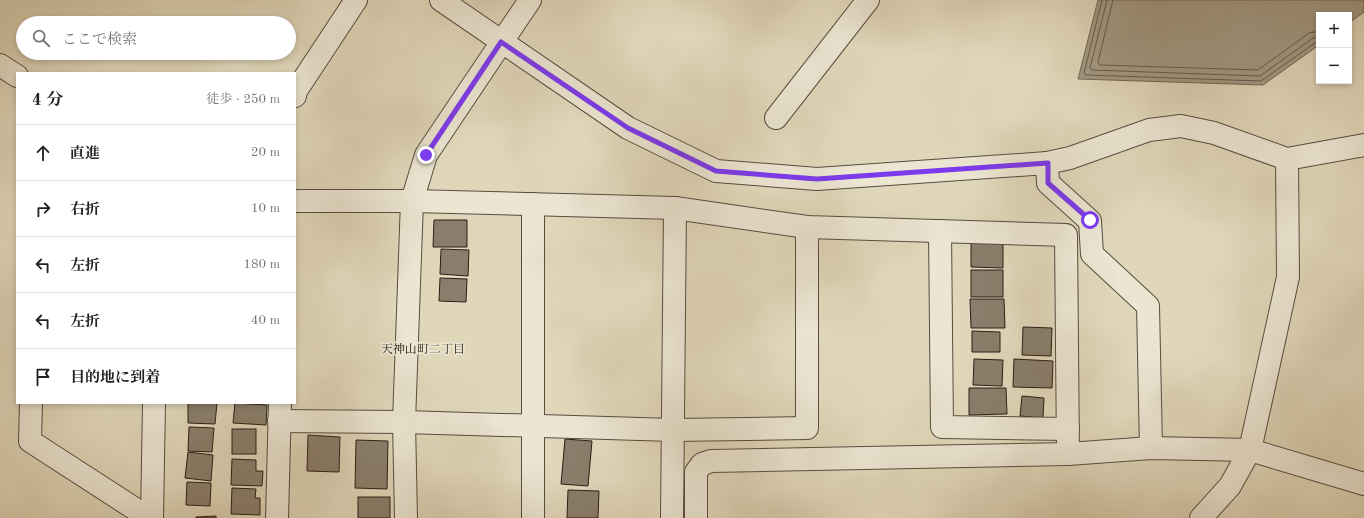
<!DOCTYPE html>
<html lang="ja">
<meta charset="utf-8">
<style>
body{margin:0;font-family:"Old Standard TT","Noto Serif JP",serif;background:#f2f2f2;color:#222}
.controls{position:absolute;right:12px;top:12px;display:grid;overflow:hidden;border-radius:0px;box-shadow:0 2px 6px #0003}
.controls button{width:36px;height:36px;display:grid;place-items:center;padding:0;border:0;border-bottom:1px solid #e0e0e0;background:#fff;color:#222;font:20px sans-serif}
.stop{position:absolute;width:12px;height:12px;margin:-9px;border:3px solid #7c3aed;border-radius:50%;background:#fff}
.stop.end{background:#7c3aed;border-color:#fff;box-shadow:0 1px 4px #0008}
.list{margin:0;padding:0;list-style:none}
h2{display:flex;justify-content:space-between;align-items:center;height:52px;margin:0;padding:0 16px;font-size:17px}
h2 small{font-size:13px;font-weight:400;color:#767676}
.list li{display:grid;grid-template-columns:26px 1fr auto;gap:12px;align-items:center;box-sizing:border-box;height:56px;padding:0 16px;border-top:1px solid #e0e0e0}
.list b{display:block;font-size:15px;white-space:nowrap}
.list em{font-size:13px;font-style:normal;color:#767676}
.icon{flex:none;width:22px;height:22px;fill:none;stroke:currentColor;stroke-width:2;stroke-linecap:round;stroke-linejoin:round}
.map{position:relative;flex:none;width:1364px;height:518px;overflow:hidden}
.search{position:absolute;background:#fff;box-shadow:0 2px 6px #0003;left:16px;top:16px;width:280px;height:44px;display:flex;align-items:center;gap:10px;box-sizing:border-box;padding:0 14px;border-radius:22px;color:#767676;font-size:15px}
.panel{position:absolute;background:#fff;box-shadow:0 2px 6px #0003;left:16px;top:72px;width:280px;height:332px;border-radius:0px}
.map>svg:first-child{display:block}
.water{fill:#a29882;stroke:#726757}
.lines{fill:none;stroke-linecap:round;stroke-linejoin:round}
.shore{stroke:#665a4c;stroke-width:1}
.building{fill:#897e6b;stroke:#2a1d16}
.minor-casing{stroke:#584c3f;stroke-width:24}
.minor{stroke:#ebe5d2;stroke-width:22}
.route{stroke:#7c3aed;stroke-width:5}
.labels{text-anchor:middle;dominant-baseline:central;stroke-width:3.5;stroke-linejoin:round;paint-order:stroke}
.neighbourhood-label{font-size:12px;fill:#2a1d16;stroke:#ebe5d2}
</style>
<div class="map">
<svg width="1364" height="518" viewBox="0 0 1364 518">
<rect width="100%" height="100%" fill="#e0d7ba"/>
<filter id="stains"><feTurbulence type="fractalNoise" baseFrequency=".005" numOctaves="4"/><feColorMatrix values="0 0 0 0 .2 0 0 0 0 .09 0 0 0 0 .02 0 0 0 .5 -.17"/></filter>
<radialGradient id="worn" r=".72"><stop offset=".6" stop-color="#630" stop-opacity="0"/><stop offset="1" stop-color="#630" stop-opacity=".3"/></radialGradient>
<!-- water -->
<path class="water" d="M1098,0H1364V12L1349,23V15H1319V45L1263,85L1078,79Z"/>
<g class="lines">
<!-- shore -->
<g class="shore">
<path d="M1102,0L1084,73L1086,75L1261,81L1315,43L1319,42"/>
<path d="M1107,0L1090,68L1092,70L1260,76L1313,38L1319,37"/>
<path d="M1113,0L1098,62L1100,65L1258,70L1309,33L1319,31"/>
</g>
</g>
<!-- building -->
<g class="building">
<path d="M434,220H467V247H433Z"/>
<path d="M971,241H1003V268L971,267Z"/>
<path d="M441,249L469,250L468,276L440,274Z"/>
<rect x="971" y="270" width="32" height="27"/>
<path d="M440,278L467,279L466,302L439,301Z"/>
<path d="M970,299H1004L1005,328H971Z"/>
<path d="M1023,327L1052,328L1051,356L1022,355Z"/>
<path d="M972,331L1000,332V352H972Z"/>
<path d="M974,359L1003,360L1002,386L973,385Z"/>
<path d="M1014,359L1053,361L1052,388L1013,387Z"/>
<path d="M969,388H1006L1007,414L969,415Z"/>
<path d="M1022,396L1044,398L1043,418L1020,416Z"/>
<path d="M188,403H217L215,424L188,423Z"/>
<path d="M235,403L267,405L266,425L233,423Z"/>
<path d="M189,427L214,428L212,452L188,451Z"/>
<rect x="232" y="429" width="24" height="25"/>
<path d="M308,435L340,437L339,472L307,471Z"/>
<path d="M565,439L592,441L588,486L561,484Z"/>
<path d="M356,440L388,441L387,489L355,488Z"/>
<path d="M188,452L213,455L211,481L185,478Z"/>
<path d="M232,459L256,460V471H263L262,486L231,485Z"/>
<path d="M187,482L211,483L210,506L186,505Z"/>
<path d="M232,488L256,489L255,498H260V515L231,514Z"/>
<path d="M568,490L599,491L598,518H567Z"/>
<rect x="358" y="497" width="32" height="21"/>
<path d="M216,516V518H196V517Z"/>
</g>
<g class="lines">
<defs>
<g id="minor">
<path d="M441,0L628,128L716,171L817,179L1047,163L1070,158L1149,130L1181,126L1214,133L1287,159L1364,145"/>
<path d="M0,65L17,76"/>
<path d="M295,96L296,91L356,0"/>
<path d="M776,118L868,0"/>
<path d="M1047,163L1048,183L1090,221L1092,254L1148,306L1151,448"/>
<path d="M295,201H412L675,208L807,227L1066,235L1068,454"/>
<path d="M940,231L942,427L1068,429"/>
<path d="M31,403L30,441L149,518"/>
<path d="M279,421L404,422L673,430L807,428V227"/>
<path d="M152,518L154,403"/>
<path d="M277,518L280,403"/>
<path d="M406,518L404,422L412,201L426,155L530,0"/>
<path d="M533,518V204"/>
<path d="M672,518L675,208"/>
<path d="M696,518V472L702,464L711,461L1068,454L1151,448L1250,450L1364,484"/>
<path d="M1201,518L1230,486L1250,450L1288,277L1287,159"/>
</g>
</defs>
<!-- minor casing -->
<use href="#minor" class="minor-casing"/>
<!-- minor -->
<use href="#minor" class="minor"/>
</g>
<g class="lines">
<!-- route -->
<path class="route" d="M426,155L501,42L628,128L716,171L817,179L1048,163V183L1090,220"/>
</g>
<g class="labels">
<!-- neighbourhood labels -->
<g class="neighbourhood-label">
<text x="423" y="350">天神山町二丁目</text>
</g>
</g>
<rect width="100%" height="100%" filter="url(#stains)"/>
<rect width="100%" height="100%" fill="url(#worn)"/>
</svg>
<div class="controls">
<button>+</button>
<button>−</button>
</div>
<div class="stop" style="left:1090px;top:220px"></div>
<div class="stop end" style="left:426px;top:155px"></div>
<div class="search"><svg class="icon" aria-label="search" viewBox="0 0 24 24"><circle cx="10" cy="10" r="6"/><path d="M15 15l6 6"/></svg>ここで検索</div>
<section class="panel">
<h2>4 分<small>徒歩 · 250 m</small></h2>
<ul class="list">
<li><svg class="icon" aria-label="ahead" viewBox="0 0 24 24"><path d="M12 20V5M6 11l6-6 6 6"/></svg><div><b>直進</b></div><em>20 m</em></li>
<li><svg class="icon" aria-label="right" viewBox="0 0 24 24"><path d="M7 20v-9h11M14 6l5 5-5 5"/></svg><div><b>右折</b></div><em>10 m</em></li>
<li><svg class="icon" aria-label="left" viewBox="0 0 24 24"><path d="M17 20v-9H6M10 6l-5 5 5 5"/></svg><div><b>左折</b></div><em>180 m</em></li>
<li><svg class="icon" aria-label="left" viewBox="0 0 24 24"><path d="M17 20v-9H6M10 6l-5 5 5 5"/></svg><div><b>左折</b></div><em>40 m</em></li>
<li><svg class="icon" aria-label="arrive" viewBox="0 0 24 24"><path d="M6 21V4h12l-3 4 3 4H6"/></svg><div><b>目的地に到着</b></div></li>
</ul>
</section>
</div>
